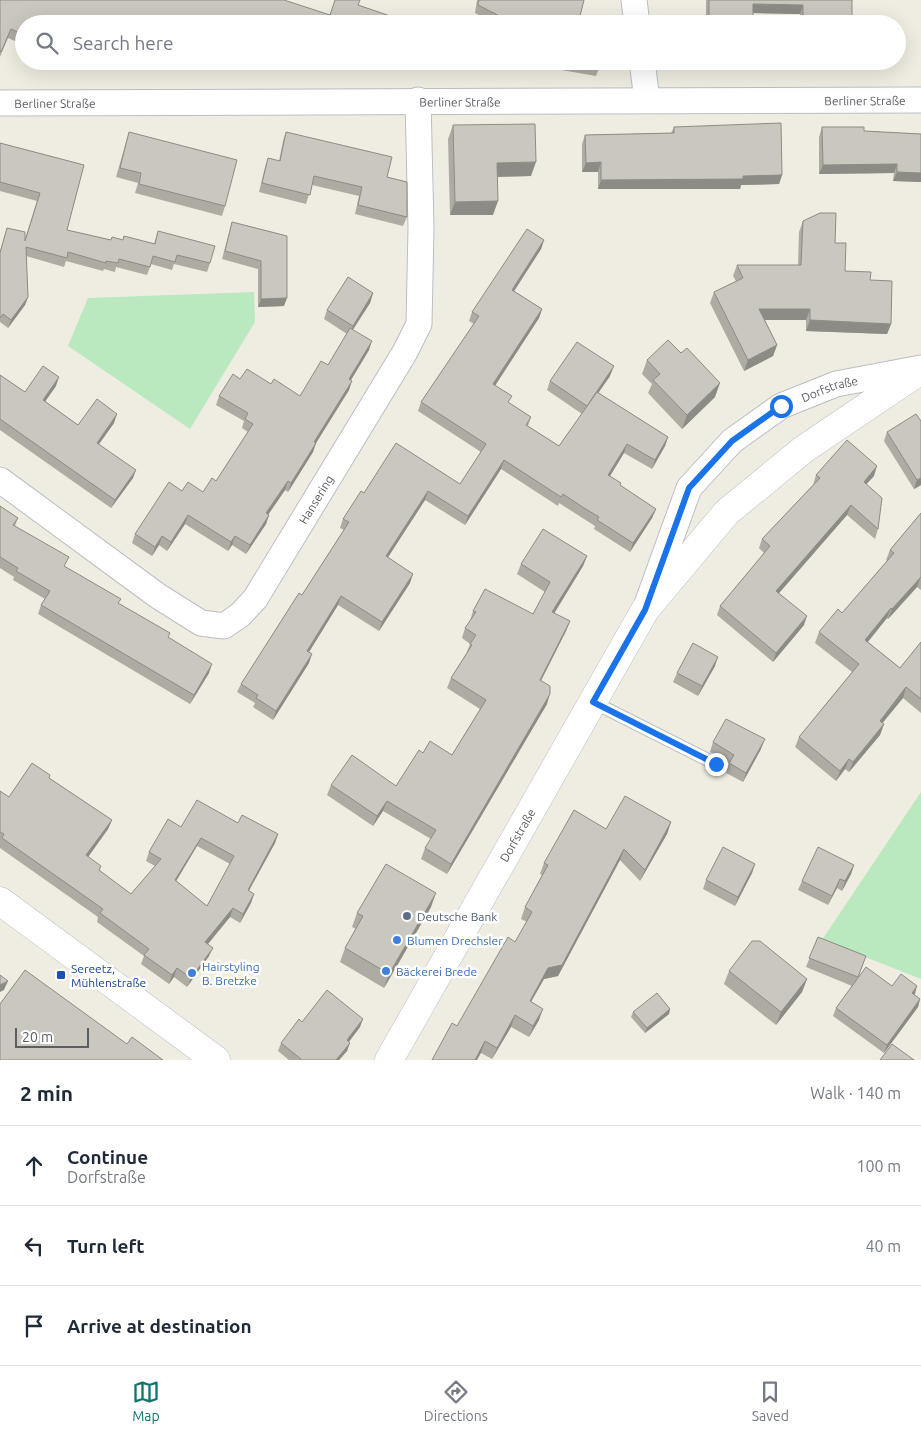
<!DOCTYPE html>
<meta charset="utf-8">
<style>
body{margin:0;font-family:Ubuntu,sans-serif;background:#f2f2f3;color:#1f2937}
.scale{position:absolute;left:15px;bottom:12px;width:74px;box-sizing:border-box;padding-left:5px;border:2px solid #5a5d64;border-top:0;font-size:14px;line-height:18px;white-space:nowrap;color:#5a5d64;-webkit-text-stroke:4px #fff;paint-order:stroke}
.stop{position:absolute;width:15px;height:15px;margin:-11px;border:4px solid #1a73e8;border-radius:50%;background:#fff}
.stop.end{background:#1a73e8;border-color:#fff;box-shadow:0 1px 5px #0008}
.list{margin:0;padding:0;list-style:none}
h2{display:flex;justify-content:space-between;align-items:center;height:65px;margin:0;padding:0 20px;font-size:21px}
h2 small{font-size:16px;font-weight:400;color:#747a83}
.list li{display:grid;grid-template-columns:32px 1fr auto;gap:15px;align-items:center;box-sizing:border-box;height:80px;padding:0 20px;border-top:1px solid #e0e1e3}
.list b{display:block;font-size:19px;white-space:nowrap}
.list p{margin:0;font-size:16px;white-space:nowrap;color:#747a83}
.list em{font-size:16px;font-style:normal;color:#747a83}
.icon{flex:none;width:28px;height:28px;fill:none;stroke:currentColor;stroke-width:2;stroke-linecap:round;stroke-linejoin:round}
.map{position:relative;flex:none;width:921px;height:1060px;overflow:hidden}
.search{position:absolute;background:#fff;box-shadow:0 5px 20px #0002;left:15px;right:15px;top:15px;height:55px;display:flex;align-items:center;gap:12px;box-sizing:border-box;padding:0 18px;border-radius:28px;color:#747a83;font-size:19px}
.sheet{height:305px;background:#fff}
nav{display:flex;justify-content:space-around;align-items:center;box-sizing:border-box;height:70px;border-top:1px solid #e0e1e3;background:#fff;font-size:14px;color:#747a83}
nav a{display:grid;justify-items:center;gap:2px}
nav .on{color:#0f766e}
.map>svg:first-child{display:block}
.green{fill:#bae9c0}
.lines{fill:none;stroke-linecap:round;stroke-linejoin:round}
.service-casing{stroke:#bcbec4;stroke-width:14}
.minor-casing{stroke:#bcbec4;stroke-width:27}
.tertiary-casing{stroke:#bcbec4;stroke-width:29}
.secondary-casing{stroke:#bcbfc7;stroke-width:29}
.service{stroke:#fff;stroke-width:12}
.minor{stroke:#fff;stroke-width:25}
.tertiary{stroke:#fff;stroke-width:28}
.secondary{stroke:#fff;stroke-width:28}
.wall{fill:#aeaba3;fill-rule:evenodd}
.shaded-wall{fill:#8d8b85}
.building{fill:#cac7be;stroke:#8d8b85;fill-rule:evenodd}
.route{stroke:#1a73e8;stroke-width:6}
.service-dot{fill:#5c6f8a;stroke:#fff;stroke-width:2}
.shop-dot{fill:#3f7fe0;stroke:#fff;stroke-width:2}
.transit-dot{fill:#1a4fb4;stroke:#fff;stroke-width:2}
.labels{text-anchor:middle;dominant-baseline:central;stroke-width:5;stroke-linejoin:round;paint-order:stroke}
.street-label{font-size:12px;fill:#5a5d64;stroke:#fff}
.service-label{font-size:12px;fill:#4e5e75;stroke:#fff;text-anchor:start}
.shop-label{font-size:12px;fill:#366cbe;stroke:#fff;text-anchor:start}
.transit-label{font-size:12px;fill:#164399;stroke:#fff;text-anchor:start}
</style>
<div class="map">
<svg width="921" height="1060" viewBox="0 0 921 1060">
<rect width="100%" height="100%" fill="#efede1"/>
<!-- green -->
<g class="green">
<path d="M254,292L255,322L190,429L68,346L88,298Z"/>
<path d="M921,792V979L822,940Z"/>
</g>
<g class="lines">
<defs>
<path id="service" d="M593,702L716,764"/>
<g id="minor">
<path d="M634,0L637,24"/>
<path d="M642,61L647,100"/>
<path id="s1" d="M0,103L921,100"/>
<path id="s2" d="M0,480L158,596L201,623L224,626L240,615L255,599L405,352L419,324L421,228L418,100"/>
<path id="s3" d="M647,604L689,488L732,441L781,406L836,384L921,368"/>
</g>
<path id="tertiary" d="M0,901L216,1060"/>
<g id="secondary">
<path id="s4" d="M389,1060L645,610L727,512L804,449L921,370"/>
</g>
</defs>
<!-- service casing -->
<use href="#service" class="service-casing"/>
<!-- minor casing -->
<use href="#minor" class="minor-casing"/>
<!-- tertiary casing -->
<use href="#tertiary" class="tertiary-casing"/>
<!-- secondary casing -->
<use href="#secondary" class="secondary-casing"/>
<!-- service -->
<use href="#service" class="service"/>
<!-- minor -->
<use href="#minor" class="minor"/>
<!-- tertiary -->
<use href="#tertiary" class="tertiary"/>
<!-- secondary -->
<use href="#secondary" class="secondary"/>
</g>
<!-- wall -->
<g class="wall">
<path d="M0,0L330,15L358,5L393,17L24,24V45L8,38L0,57Z"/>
<path d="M477,0H584L578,24H496L475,13Z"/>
<path d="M706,0H852L850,24H799L800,14L753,13V24H706Z"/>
<path d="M306,61H314L313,64Z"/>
<path d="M357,61H378L376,67Z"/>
<path d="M425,61H466L463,69Z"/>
<path d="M544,61H600L599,68L596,76L544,67Z"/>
<path d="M706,61H752L750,68H706Z"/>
<path d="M453,125L531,176L497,177L493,215H450L448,139Z"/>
<path d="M674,127L782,175L779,184L741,185L740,189H598V172H582V144L585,135L671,133Z"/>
<path d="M822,127L864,131L921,134V182L893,181L894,173L819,174V137Z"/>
<path d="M129,132L225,206L222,216L135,193L138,183L116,177L126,142Z"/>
<path d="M286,132L387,177L407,217L403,226L355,214L359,196L312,185L306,204L259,192L265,167L268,158L279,161L283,141Z"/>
<path d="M0,143L84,165L67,230L111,240H123L124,236L154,244L158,231L210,263L207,272L174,264L172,270L151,264L147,275L116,267L115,272L104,269L103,271L66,261L64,267L26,256L28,297L25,305L8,328L0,322V251L7,228L25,239L37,201L0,191Z"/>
<path d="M803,221L835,243L845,271L870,280L891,324L887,334L806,331V320H765L777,345L773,356L744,371L710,303L714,292L736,281L733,276L737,265H798L799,232Z"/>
<path d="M232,222L287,236L284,306L258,307V269L222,259Z"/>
<path d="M544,240L541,249L514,291L542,309L539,318L495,386L509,403L531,417L528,426L559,446L582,414L547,390L550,381L610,376L598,393L668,437L665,446L652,469L624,453L610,476L620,486L656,509L652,518L630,552L594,529L595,526L581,517L559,503L558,506L501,469L465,525L425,500L388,557L410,583L379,631L338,605L309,652V663L273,720L253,707L255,703L237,692L241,684L302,595L344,530L340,528L343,519L364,493L460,484L481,452L418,411L421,402L474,324L469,321L472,312Z"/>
<path d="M373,293L370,303L353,330L369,350L351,380L349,390L316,443L313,452L288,492L285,490L268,515H269L266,524L246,554L232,545L228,551L185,524L167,551L159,545L152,556L132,543L135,534L182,491L203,492L216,481L248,432L242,428L244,421L216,405L219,396L240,379L271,384L300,396L328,365L347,334L324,319L327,310Z"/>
<path d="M647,360L715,397L682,429L648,393L652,384L642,374Z"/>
<path d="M0,375L25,392L56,386L45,401L78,425L114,423L99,444L133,478L111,508L0,430Z"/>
<path d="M921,421V485L914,489L884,441L887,432Z"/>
<path d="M816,475L874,476L866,484L878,529L875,539L847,515L779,593L804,625L773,662L717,615L720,606L764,553L759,548L762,539L813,485Z"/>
<path d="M0,506L18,518L15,526L66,567L168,638L209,673L190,704L38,614L41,605L45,599L13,580L14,577L0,568Z"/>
<path d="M921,513V590L917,587L888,619L887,618L868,642L900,668L921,642V713L903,698L882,723L884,724L880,735L849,772L845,769L836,781L795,747L799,737L852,672L815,643L819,632L842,613L887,561L886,560L890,550Z"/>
<path d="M587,556L583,566L554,613L570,621L566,631L541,681L547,704L447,874L421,859L425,848L431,839L383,811L373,826L327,795L331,785L396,786L423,753L452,755L480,709L447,688L451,678L466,654L470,644L462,638L465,628L470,621L473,611L533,614L545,592L517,574L521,564Z"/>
<path d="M715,666L698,696L673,682L677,673Z"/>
<path d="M713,742L761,749L743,782L726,773L729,763L710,752Z"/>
<path d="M49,778L112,820L108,829L88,857L100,871L131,894L155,866L146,861L149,852L181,827L238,823L278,834L275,843L249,891L254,894L251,903L240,923L230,917L208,944L209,956L187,987L174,977L169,984L141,964L144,956L97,922L98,917L0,848V791L9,797ZM197,846L230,864L207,906L176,881Z"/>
<path d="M671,822L667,834L640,881L620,860L558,976L544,979L531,1002L539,1020L529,1037L511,1027L492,1059L481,1053L457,1026L515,942L527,922L521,919L525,907L542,875L540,874L544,863L606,829Z"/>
<path d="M755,864L752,873L735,906L703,889L706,880Z"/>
<path d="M854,865L851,874L842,891L837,888L828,905L798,890L802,881Z"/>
<path d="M431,907L384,988L340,962L345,948L356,929L352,927L357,913Z"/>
<path d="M818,937L866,956L857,979L892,986L915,994H914L920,999L918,1007L884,1053L833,1016L836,1008L852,986L806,967Z"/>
<path d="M729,971L807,979L802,992L776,1025L724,984Z"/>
<path d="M670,1009L669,1014L645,1033L631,1017L633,1012Z"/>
<path d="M302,1022L360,1027L349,1042L347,1051L339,1060H289L278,1051L281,1043Z"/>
</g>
<!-- shaded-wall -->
<g class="shaded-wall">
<path d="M753,4L803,5L800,14L750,13Z"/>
<path d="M803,19L852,20L850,24H801Z"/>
<path d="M708,61H752L750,68H706Z"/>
<path d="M536,162L531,176L492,177L497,163Z"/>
<path d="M601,162L598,172H582L586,163Z"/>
<path d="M897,164L894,173L819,174L823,165Z"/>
<path d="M897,172L921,173V182L893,181Z"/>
<path d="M782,175L779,184L741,185L740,189H598L601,180Z"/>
<path d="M498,201L493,215H450L455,202Z"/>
<path d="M544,240L541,249L509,299L512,290Z"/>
<path d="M373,293L370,303L349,335L353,326Z"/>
<path d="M28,297L25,305L8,328L11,320Z"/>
<path d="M287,298L284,306L258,307L261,299Z"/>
<path d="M542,309L539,318L490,393L493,384Z"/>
<path d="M759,309H810L806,320H755Z"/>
<path d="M810,320L891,324L887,334L806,331Z"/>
<path d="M372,341L369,350L346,388L349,379Z"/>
<path d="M777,345L773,356L744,371L748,360Z"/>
<path d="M614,366L610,376L583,415L587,406Z"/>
<path d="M59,377L56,386L40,409L43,400Z"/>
<path d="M352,381L349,390L311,451L314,442Z"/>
<path d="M720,383L715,397L682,429L687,415Z"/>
<path d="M117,414L114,423L94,451L97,443Z"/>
<path d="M668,437L665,446L652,469L655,460Z"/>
<path d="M316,443L313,452L288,492L291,483Z"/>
<path d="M627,444L624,453L605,484L608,475Z"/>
<path d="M504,460L501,469L465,525L468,516Z"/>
<path d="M877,466L874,476L860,491L864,482Z"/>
<path d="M136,470L133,478L111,508L115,500Z"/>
<path d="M921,478V485L914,489L917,480Z"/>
<path d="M288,481L285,490L263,522L266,513Z"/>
<path d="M428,491L425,500L383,565L386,556Z"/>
<path d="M851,505L847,515L773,600L776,591Z"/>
<path d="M656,509L652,518L630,552L633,543Z"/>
<path d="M188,515L185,524L167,551L171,542Z"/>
<path d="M269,515L266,524L246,554L250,545Z"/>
<path d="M162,536L159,545L152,556L155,547Z"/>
<path d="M235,536L232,545L228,551L231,542Z"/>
<path d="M587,556L583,566L549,622L552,612Z"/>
<path d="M413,574L410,583L379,631L382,622Z"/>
<path d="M921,576L917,587L888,619L892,609Z"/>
<path d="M341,596L338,605L304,660L307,651Z"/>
<path d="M891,608L887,618L861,650L865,640Z"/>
<path d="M807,616L804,625L773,662L776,653Z"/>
<path d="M570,621L566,631L536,690L540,680Z"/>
<path d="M312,654L309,663L273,720L276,711Z"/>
<path d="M718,657L715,666L698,696L702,686Z"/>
<path d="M212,664L209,673L190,704L194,695Z"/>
<path d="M906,687L903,698L876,731L880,721Z"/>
<path d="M550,694L547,704L447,874L451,864Z"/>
<path d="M884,724L880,735L849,772L853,762Z"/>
<path d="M765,739L761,749L743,782L746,773Z"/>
<path d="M849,759L845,769L836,781L840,771Z"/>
<path d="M387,801L383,811L373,826L377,816Z"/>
<path d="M112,820L108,829L83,864L86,855Z"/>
<path d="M671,822L667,834L640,881L645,870Z"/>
<path d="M278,834L275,843L244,899L248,890Z"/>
<path d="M201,838L197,846L172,888L175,880Z"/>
<path d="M624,849L620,860L558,976L544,979L525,1012L530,1001L548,968Z"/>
<path d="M755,864L752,873L735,906L738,897Z"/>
<path d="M854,865L851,874L842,891L845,881Z"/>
<path d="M840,879L837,888L828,905L832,896Z"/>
<path d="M436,893L431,907L384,988L389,974Z"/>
<path d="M254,894L251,903L240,923L243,914Z"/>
<path d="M233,908L230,917L202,951L205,942Z"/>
<path d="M213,948L209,956L187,987L191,978Z"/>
<path d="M177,968L174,977L169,984L172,975Z"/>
<path d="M807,979L802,992L776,1025L781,1012Z"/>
<path d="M8,981L4,990L0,992V985Z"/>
<path d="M917,986L915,994L909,1001L912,993Z"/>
<path d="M920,999L918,1007L884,1053L887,1045Z"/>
<path d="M543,1009L539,1020L529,1037L533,1026Z"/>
<path d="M670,1009L669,1014L645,1033L647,1028Z"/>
<path d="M515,1015L511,1027L492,1059L497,1048Z"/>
<path d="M363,1019L360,1027L344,1048L347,1040Z"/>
<path d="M485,1041L481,1053L477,1060H475Z"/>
<path d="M350,1043L347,1051L339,1060H336Z"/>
</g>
<!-- building -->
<g class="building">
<path d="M0,0H284L330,15L335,0H360L358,5L393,17L390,24H24V35L11,29L1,52L0,51Z"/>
<path d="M479,0H584L578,24H515L478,5Z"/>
<path d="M709,0H852V20L803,19V5L753,4V24H709Z"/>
<path d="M432,18L462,24H431Z"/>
<path d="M561,61H600L599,68Z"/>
<path d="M781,123L782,175L743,176V179L601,180V162L586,163L585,135L674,133V127Z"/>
<path d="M535,124L536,162L497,163L498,201L455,202L453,125Z"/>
<path d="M822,127H864V131L921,134V173L897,172V164L823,165Z"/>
<path d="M129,132L237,160L225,206L139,184L141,173L120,168Z"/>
<path d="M286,132L392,157L387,177L407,182V217L358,205L362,187L314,176L310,195L262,183L268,158L280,161Z"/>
<path d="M0,143L84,165L67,230L111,240L112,237L123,240L124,236L155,244L158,231L215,246L210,263L177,255L175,262L153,256L150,267L119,259L118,263L106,261V263L68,252L67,258L26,247L28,297L11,320L3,314L0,318V253L7,228L25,232V241L40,193L0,182Z"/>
<path d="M820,213H836L835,243H846L845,271L871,272L870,280L892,281L891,324L810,320V309H759L777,345L748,360L714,292L743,278L737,265H801L803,221Z"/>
<path d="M232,222L287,236V298L261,299V261L225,251Z"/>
<path d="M527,229L544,240L512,290L542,309L493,384L512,396L508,402L531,417L526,425L559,446L597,392L668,437L655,460L627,444L608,475L621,483L620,485L656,509L633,543L597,520L599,517L584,508L563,494L561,497L504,460L468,516L428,491L386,556L413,574L382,622L341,596L307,651L312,654L276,711L256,698L258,695L241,684L299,593L302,595L349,522L343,519L361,491L364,493L396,443L460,484L486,444L421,402L479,316L472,312Z"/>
<path d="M348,277L373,293L353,326L327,310Z"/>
<path d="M350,328L372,341L349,379L352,381L314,442L316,443L291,483L288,481L266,513L269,515L250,545L235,536L231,542L188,515L171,542L162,536L155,547L135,534L169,482L182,491L188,482L203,492L212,478L216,481L253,424L245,419L248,413L219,396L233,374L240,379L247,369L271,384L274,379L300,396L321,361L328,365Z"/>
<path d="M668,340L681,353L687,348L720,383L687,415L653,380L660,374L647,360Z"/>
<path d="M577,342L614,366L587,406L550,381Z"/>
<path d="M43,366L59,377L43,400L78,425L97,399L117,414L97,443L136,470L115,500L0,419V375L25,392Z"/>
<path d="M916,414L921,421V478L917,480L887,432Z"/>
<path d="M847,440L877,466L864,482L882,498L878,529L851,505L776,591L807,616L776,653L720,606L770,546L762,539L820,478L816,475Z"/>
<path d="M0,506L18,518L13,525L69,557L64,566L121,599L118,603L170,633L168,637L212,664L194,695L41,605L50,591L16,571L18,568L0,557Z"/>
<path d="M921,513V577L892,609L891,608L865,640L900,668L921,642V699L906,687L880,721L884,724L853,762L849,759L840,771L799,737L859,664L819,632L838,609L842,613L894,553L890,550Z"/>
<path d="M543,529L587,556L552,612L570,621L540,680L550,686V694L451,864L425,848L436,830L387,801L377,816L331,785L352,755L396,786L419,750L423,753L430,741L452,755L486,700L451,678L472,645L470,644L476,635L465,628L476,612L473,611L485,589L533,614L550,582L521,564Z"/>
<path d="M693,643L718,657L702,686L677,673Z"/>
<path d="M726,719L765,739L746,773L729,763L734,755L713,742Z"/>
<path d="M32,763L50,775L49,778L112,820L86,855L101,866L99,870L131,894L161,859L149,852L168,819L181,827L197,800L238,823L242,815L278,834L248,890L254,894L243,914L233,908L205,942L213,948L191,978L177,968L172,975L144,955L149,949L100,913L103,909L2,838L4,834L0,832V791L9,797ZM201,838L234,856L207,906L175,880Z"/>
<path d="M625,796L671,822L645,870L624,849L562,965L548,968L530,1001L543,1009L533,1026L515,1015L497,1048L485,1041L475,1060H432L452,1023L457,1026L508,937L515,942L532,912L525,907L548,865L544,863L574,810L606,829Z"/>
<path d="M723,847L755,864L738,897L706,880Z"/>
<path d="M818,847L854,865L845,881L840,879L832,896L802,881Z"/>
<path d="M386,864L436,893L389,974L345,948L363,916L357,913Z"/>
<path d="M818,937L866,956L858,977L809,958Z"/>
<path d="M752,941H760L807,979L781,1012L729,971Z"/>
<path d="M866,967L892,986L901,974L917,986L912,993L920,999L887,1045L836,1008Z"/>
<path d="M25,970L127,1044L132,1037L163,1060H0V1004Z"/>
<path d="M0,975L8,981L0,985Z"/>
<path d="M327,990L363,1019L347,1040L350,1043L336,1060H301V1059L281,1043L299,1019L302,1022Z"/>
<path d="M657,993L670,1009L647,1028L633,1012Z"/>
<path d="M892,1044L914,1060H880Z"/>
</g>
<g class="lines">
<!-- route -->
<path class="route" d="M716,764L593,702L645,610L689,488L732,441L781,406"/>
</g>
<!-- markers -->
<circle class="service-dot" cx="407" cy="916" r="5"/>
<g class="shop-dot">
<circle cx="397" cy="940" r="5"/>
<circle cx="386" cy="971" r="5"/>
<circle cx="192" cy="973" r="5"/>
</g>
<rect class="transit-dot" x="56" y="970" width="10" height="10" rx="2.5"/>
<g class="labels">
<!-- street labels -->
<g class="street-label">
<text stroke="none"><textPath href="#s1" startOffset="865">Berliner Straße</textPath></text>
<text stroke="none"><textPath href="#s1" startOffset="460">Berliner Straße</textPath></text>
<text stroke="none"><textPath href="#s1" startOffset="55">Berliner Straße</textPath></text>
<text stroke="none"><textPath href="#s3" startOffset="299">Dorfstraße</textPath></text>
<text stroke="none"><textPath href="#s2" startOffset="428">Hansering</textPath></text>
<text stroke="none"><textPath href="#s4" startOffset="259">Dorfstraße</textPath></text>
</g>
<!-- service labels -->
<g class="service-label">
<text x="417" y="916">Deutsche Bank</text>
</g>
<!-- shop labels -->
<g class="shop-label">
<text x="407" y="940">Blumen Drechsler</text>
<text x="202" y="966">Hairstyling<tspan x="202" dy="14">B. Bretzke</tspan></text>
<text x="396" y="971">Bäckerei Brede</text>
</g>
<!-- transit labels -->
<g class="transit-label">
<text x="71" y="968">Sereetz,<tspan x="71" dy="14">Mühlenstraße</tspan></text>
</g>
</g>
</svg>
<div class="scale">20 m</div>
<div class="stop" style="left:781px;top:406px"></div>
<div class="stop end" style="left:716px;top:764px"></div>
<div class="search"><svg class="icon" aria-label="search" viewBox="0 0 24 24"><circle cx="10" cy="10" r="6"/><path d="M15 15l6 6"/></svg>Search here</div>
</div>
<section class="sheet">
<h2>2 min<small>Walk · 140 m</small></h2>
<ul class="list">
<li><svg class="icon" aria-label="ahead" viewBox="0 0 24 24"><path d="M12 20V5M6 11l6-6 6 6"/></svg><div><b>Continue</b><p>Dorfstraße</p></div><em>100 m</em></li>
<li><svg class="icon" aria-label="left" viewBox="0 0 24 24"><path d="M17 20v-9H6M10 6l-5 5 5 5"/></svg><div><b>Turn left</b></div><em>40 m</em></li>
<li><svg class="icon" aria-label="arrive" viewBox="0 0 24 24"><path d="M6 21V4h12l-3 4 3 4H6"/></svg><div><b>Arrive at destination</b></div></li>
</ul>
</section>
<nav>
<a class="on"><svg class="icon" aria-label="map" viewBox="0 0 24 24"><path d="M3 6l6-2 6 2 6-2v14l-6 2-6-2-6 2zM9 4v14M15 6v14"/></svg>Map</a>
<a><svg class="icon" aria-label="directions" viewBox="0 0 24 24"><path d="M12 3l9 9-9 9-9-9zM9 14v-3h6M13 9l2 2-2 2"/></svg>Directions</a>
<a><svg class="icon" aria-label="saved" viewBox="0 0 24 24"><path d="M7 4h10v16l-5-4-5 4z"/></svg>Saved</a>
</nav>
